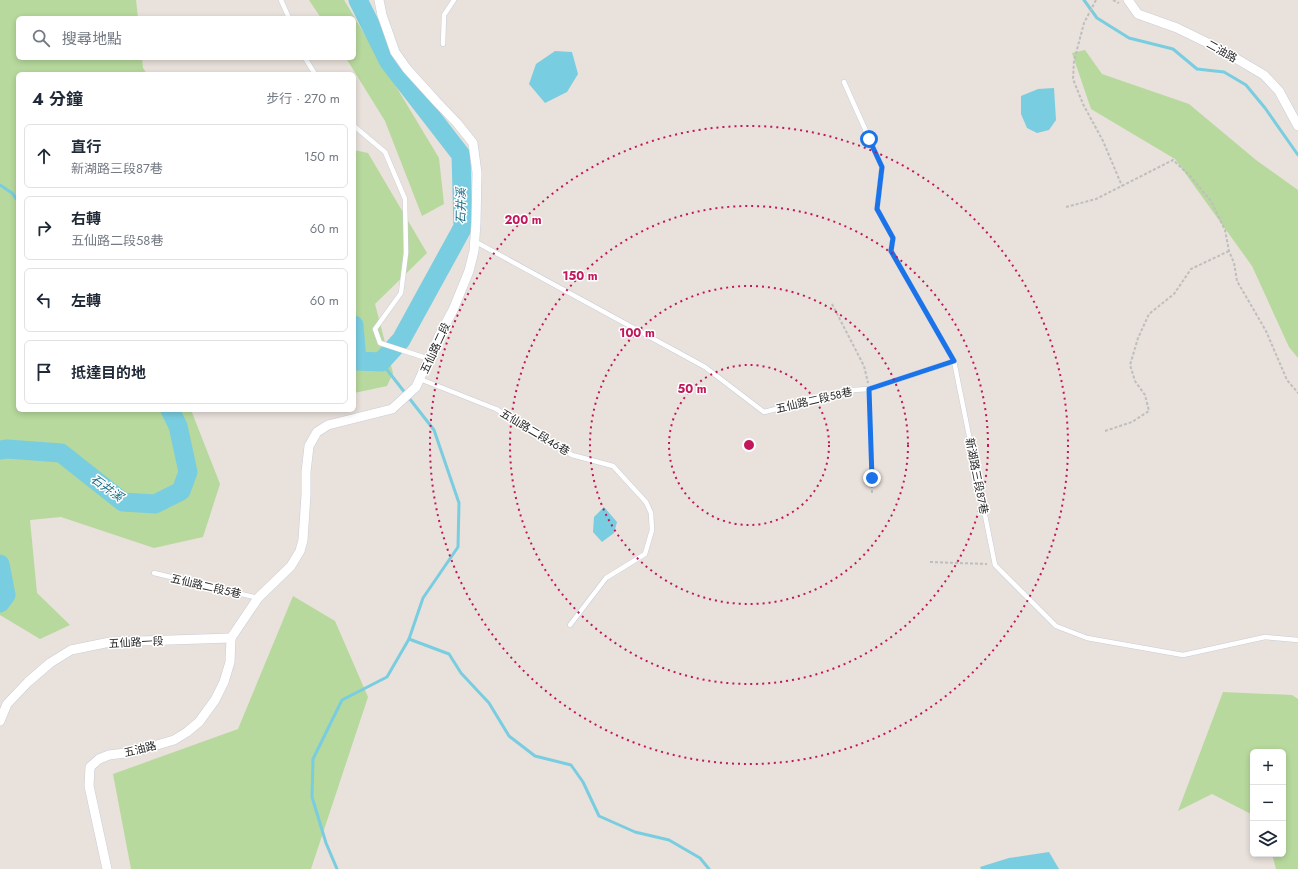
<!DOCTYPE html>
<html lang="zh-TW">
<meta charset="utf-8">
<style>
body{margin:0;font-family:Jost,"Noto Sans TC",sans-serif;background:#f2f2f3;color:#1f2937}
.controls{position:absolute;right:12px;bottom:12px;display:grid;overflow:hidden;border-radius:6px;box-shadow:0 2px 6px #0003}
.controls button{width:36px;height:36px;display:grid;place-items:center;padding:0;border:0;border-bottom:1px solid #e0e1e3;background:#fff;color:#1f2937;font:20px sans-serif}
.stop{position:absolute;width:12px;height:12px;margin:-9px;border:3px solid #1a73e8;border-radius:50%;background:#fff}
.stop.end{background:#1a73e8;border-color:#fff;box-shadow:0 1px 4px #0008}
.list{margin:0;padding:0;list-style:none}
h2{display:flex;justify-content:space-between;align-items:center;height:52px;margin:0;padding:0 16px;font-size:17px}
h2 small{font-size:13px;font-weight:400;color:#747a83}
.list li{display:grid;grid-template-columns:26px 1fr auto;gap:12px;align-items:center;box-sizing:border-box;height:64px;margin:0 8px 8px;padding:0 8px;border:1px solid #e0e1e3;border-radius:6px}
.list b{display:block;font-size:15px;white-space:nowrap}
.list p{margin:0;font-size:13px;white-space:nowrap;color:#747a83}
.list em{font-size:13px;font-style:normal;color:#747a83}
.icon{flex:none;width:22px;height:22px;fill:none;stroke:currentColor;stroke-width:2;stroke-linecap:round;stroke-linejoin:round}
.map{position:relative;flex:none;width:1298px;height:869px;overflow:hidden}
.search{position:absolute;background:#fff;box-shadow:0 2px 6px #0003;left:16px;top:16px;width:340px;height:44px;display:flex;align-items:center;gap:10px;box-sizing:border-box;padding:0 14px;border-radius:6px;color:#747a83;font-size:15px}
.panel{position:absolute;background:#fff;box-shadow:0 2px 6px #0003;left:16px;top:72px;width:340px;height:340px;border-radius:6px}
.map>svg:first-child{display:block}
.green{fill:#b7d99d}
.water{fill:#79cde0}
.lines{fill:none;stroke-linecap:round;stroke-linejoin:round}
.stream{stroke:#79cde0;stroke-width:3}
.river{stroke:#79cde0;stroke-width:19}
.service-casing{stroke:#c9cdd8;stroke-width:5.5}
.minor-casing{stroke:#c9cdd8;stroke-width:10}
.path{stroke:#bebebe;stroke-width:2;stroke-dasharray:3 2;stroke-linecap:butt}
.service{stroke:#fff;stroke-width:4.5}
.minor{stroke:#fff;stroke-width:9}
.route{stroke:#1a73e8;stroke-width:5}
.ring{fill:none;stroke:#c2185b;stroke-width:2;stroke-dasharray:2 4}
.labels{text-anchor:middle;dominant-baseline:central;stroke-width:3;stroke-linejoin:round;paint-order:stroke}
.street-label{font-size:11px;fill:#282828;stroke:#fff}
.water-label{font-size:12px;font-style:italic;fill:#1c6c87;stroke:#fff}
.centre{fill:#c2185b;stroke:#fff;stroke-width:2}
.ring-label{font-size:12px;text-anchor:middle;font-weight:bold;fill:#c2185b;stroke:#fff;stroke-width:3;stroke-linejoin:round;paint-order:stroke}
</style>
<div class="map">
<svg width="1298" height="869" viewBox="0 0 1298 869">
<rect width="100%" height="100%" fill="#e9e1db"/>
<!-- green -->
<g class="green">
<path d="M0,0H136L138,18H18V58H142L143,68L147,74H18V410H191L220,484L203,537L154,548L61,517L30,520L37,593L70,625L40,639L0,615Z"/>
<path d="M309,0H344L439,158L444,204L422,216L385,121L346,58H354V18H321Z"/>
<path d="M1085,50L1102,74L1189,104L1256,160L1298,190V358L1289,347L1252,266L1175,159L1091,109L1072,53Z"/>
<path d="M354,150L368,153L427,253L375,304L393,373L387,386L354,393Z"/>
<path d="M293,596L335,621L368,697L311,869H131L113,774L238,729Z"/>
<path d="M1223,692L1292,695L1298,699V869H1276L1272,854H1283V752H1253V815L1212,794L1178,811Z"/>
</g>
<!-- water -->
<g class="water">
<path d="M555,51L572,52L578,74L567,92L545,103L529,84L536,64Z"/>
<path d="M1054,88L1056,120L1049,130L1037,133L1027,128L1021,114V96L1038,89Z"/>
<path d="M604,507L617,522L614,533L602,542L593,532L594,517Z"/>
<path d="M1049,852L1059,869H981L980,867L1009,858Z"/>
</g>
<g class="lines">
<!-- stream -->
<g class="stream">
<path d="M1084,0L1097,18L1129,38L1173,49L1197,69L1224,72L1246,85L1265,108L1298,155"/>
<path d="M0,185L12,193L18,201"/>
<path d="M409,639L449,654L461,673L489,703L509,736L535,756L571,765L583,782L599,816L635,832L669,840L700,858L709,869"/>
<path d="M337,869L326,843L312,797L313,759L342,700L387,677L409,639L423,598L458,547L459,503L434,430L381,362"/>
</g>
<!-- river -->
<g class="river">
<path d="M354,325L357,361L381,362L401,340L463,227L461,155L389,62L358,0"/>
<path d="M0,450L7,449L61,453L123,502L155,504L181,491L188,472L178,426L170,410"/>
<path d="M0,564L6,595L0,603"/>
</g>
<defs>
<g id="service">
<path d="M281,0L289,18"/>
<path d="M443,44L444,15L454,0"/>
<path d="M305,58L315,74"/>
<path d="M844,82L882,167L877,209L893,238L891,251L954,361L995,565L1056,626L1087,638L1183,655L1265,637L1298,640"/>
<path d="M354,126L385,152L405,199L406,253L401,293L375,329L380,343L429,359"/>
<path d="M476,242L705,367L764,412L853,390L869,389L954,361"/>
<path d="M420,379L496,409L572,455L613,466L646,502L651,513L652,530L645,554L606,578L570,625"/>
<path d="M154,573L258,598"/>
</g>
<g id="minor">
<path d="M1128,0L1138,14L1177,28L1220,49L1264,75L1279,91L1298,126"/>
<path d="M0,721L7,704L28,682L50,663L71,650L110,642L231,638"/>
<path d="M107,869L89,786L90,767L99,759L109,755L133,752L174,740L187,732L199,722L215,700L224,682L230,662L231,638L258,598L291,566L300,551L303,540L306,495V472L309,446L317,432L328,425L392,409L416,387L439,336L453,310L469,271L474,251L476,223L477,173L473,143L457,123L436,101L407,69L395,52L382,15L379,0"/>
</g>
</defs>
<!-- service casing -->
<use href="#service" class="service-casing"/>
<!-- minor casing -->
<use href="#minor" class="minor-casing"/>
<!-- path -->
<g class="path">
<path d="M1096,0L1084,23L1074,61L1073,79L1083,104L1103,141L1122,186"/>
<path d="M1113,0L1119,3"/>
<path d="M1066,207L1096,199L1173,160L1190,176L1211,201L1225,230L1229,251L1234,263L1237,281L1266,331L1287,380L1298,393"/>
<path d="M832,304L864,366L868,383"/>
<path d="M869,395L872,493"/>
<path d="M1105,431L1132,422L1149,411L1145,395L1135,381L1130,365L1138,338L1149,314L1174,294L1191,269L1229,251"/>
<path d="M930,562L987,564"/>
</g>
<!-- service -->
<use href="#service" class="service"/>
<!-- minor -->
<use href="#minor" class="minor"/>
</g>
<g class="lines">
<!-- route -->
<path class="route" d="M869,139L882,167L877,209L893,238L891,251L954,361L869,389L872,478"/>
</g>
<!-- distance rings -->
<g class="ring">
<circle cx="749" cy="445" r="80"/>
<circle cx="749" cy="445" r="159"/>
<circle cx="749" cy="445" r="239"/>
<circle cx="749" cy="445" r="319"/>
</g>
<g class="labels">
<!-- street labels -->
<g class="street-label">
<text transform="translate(1222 51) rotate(29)">二油路</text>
<text transform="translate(435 348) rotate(-65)">五仙路二段</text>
<text transform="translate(814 400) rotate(-13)">五仙路二段58巷</text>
<text transform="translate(535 432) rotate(31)">五仙路二段46巷</text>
<text transform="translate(977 476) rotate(79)">新湖路三段87巷</text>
<text transform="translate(206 586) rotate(13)">五仙路二段5巷</text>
<text transform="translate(136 642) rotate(-3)">五仙路一段</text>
<text transform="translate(140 749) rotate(-14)">五油路</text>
</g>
<!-- water labels -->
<g class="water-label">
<text transform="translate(461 206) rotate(-89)">石井溪</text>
<text transform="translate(107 488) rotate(36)">石井溪</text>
</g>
</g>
<circle cx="749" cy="445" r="6" class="centre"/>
<g class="ring-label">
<text x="523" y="224">200 m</text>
<text x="580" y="280">150 m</text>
<text x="637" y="337">100 m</text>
<text x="692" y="393">50 m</text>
</g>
</svg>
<div class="controls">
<button>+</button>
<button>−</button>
<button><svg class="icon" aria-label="layers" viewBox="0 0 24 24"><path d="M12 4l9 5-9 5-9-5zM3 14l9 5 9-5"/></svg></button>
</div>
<div class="stop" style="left:869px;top:139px"></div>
<div class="stop end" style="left:872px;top:478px"></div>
<div class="search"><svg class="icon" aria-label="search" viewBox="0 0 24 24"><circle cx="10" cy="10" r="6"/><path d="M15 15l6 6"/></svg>搜尋地點</div>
<section class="panel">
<h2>4 分鐘<small>步行 · 270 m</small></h2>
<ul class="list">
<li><svg class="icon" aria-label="ahead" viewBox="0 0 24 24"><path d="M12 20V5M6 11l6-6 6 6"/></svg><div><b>直行</b><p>新湖路三段87巷</p></div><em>150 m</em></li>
<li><svg class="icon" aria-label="right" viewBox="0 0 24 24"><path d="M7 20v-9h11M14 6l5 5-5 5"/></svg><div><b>右轉</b><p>五仙路二段58巷</p></div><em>60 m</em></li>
<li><svg class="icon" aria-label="left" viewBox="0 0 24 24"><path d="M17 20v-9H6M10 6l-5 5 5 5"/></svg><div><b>左轉</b></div><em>60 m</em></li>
<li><svg class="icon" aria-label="arrive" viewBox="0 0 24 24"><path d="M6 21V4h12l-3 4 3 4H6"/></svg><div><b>抵達目的地</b></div></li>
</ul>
</section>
</div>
